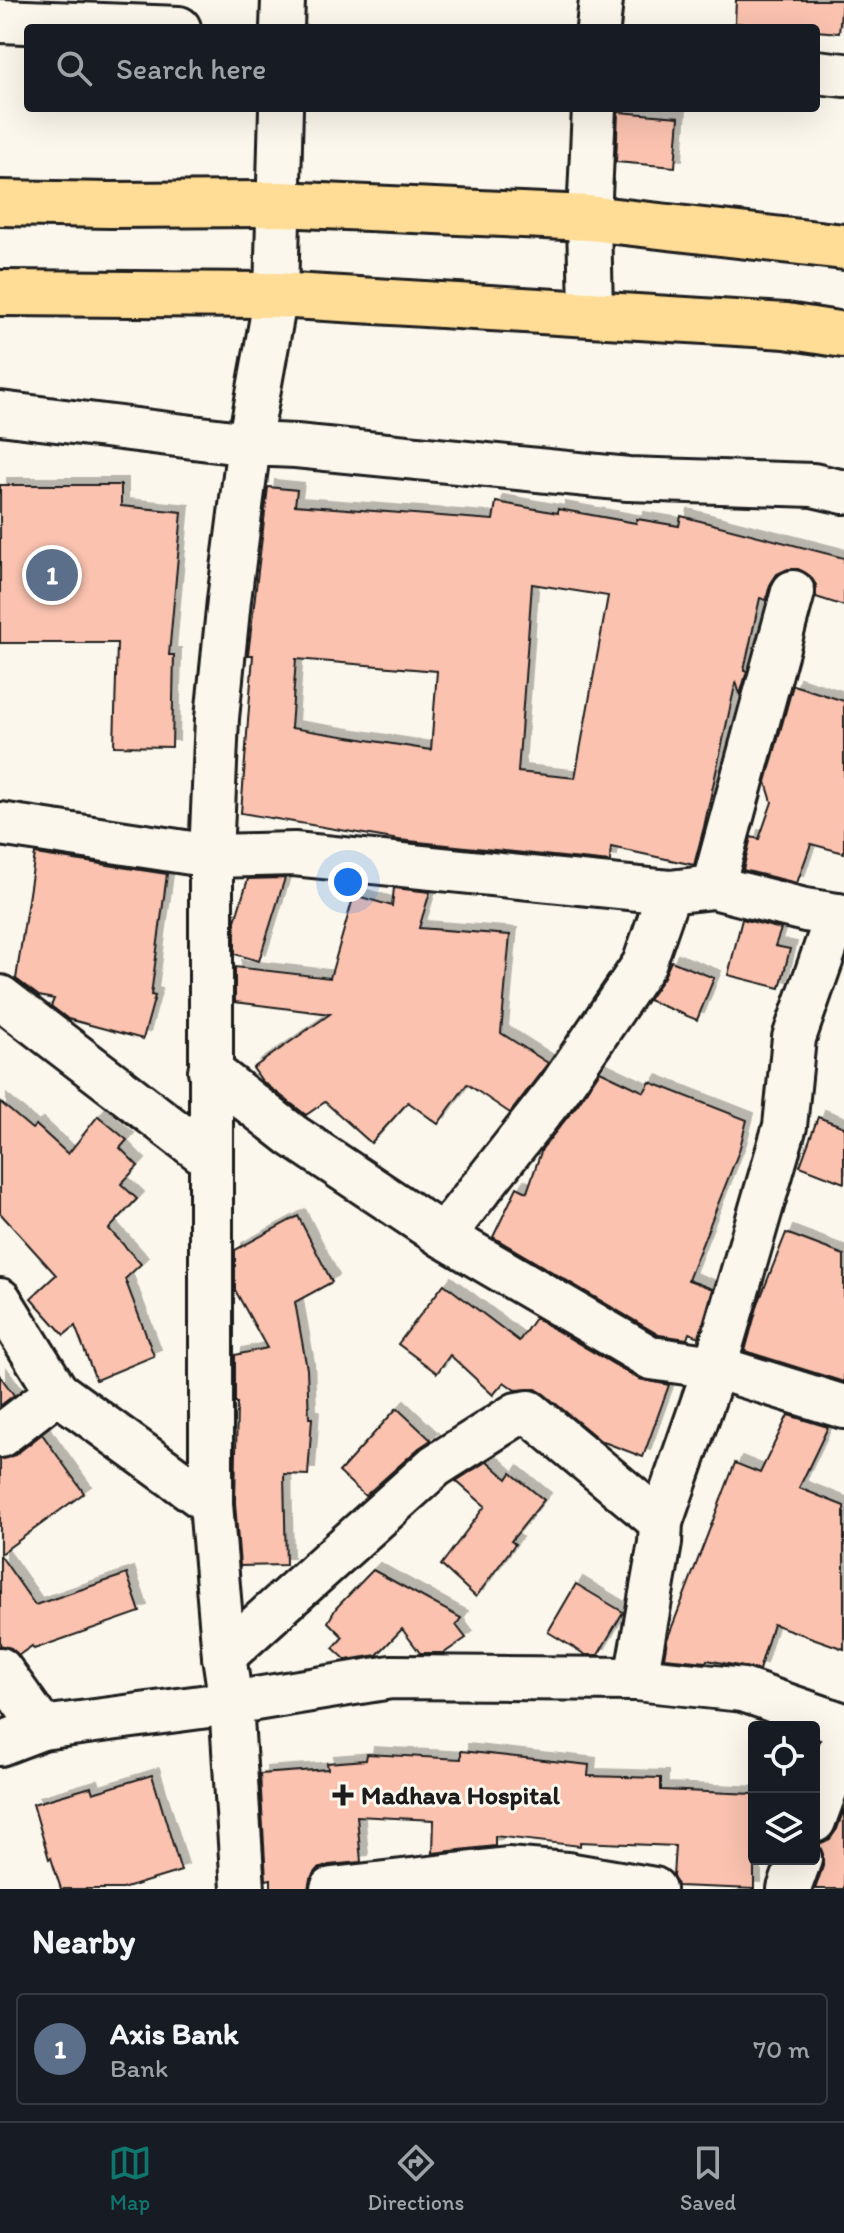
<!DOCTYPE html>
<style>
body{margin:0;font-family:Itim,sans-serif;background:#242831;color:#f1f3f6}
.controls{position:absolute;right:24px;bottom:24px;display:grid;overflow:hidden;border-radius:8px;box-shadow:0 8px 32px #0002}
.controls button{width:72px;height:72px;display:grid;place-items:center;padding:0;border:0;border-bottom:2px solid #363941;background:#171b24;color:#f1f3f6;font:40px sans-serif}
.you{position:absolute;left:348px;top:882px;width:28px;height:28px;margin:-20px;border:6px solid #fff;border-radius:50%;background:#1a73e8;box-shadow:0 0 0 12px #1a73e833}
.badge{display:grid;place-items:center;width:52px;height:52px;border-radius:50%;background:#0f766e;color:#fff;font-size:26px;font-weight:700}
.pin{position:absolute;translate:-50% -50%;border:4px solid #fff;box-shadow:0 2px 8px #0006}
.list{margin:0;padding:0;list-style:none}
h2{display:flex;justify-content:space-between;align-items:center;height:104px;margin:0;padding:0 32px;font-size:34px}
h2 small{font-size:26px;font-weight:400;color:#9ea1a6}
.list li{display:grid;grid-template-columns:52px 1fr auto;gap:24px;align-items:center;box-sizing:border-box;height:112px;margin:0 16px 16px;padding:0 16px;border:2px solid #363941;border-radius:8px}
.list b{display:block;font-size:30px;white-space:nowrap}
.list p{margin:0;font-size:26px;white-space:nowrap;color:#9ea1a6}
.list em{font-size:26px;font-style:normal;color:#9ea1a6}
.icon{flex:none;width:44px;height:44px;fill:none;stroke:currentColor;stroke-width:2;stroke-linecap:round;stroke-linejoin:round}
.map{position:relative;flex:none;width:844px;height:1889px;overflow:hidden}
.search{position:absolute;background:#171b24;box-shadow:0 8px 32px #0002;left:24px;right:24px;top:24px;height:88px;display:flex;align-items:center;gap:20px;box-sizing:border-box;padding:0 28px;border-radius:8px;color:#9ea1a6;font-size:30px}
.sheet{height:232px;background:#171b24}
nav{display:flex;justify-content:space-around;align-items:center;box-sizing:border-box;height:112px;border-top:2px solid #363941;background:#171b24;font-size:22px;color:#9ea1a6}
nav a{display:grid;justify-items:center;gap:4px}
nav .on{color:#0f766e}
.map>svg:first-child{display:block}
.building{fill:#fac2af;stroke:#1c1c1c;stroke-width:2;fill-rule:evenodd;filter:url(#shadow)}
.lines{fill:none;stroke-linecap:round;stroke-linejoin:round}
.minor-casing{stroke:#1c1c1c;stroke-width:48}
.major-casing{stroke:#1c1c1c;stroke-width:50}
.minor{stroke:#fbf7ec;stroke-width:42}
.major{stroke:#ffdd96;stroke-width:44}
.poi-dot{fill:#1c1c1c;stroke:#fbf7ec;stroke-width:3}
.labels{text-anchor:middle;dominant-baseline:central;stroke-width:6;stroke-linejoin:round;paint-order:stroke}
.poi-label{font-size:26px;font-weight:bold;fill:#1c1c1c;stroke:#fbf7ec;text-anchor:start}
</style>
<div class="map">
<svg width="844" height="1889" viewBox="0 0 844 1889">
<defs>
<filter id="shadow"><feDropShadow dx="7" dy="-7" stdDeviation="0" flood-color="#0004"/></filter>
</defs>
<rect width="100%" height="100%" fill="#fbf7ec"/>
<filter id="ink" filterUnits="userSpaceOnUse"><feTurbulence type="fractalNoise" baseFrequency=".0125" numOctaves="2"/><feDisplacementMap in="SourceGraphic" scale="16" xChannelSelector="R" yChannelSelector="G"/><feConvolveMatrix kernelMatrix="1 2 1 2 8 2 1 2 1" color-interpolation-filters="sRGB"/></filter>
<g filter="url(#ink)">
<!-- building -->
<g class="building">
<path d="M736,0H842L839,33L816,31V28H789L735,23Z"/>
<path d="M618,112L679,117L675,167L616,162Z"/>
<path d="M0,485H121V506L182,512L169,655H174L172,747L114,746L117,643H0Z"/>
<path d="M268,487L297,490L295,505L493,520L496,502L558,513V509L636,523L637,519L679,526L681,516L844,558V606L816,597V585L810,576L798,569H788L777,574L770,585L766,600L760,598L744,670L747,671L740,695L736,681L704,827L694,865L611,847L610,862L399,840L241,813L253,655H248ZM532,584L608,596L575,778L518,772ZM296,659L437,671L431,750L291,728Z"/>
<path d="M793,685L844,701V853L811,844L797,883L743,870L751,837L759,839L772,802L766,782Z"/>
<path d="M35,854L167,874L151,995L155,996L143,1039L68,1019L51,1006L54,999L39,996L16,979Z"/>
<path d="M285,878L259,961L235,954V921L248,879Z"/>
<path d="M394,888L430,892L419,928L510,935L501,1033L548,1063L510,1113L467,1084L438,1124L408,1102L371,1143L325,1102L306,1115L262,1081L253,1068L330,1014L235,1002V967L330,978L354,895L392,906Z"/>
<path d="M742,919L781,929L775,946L790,949L780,988L728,975Z"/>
<path d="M671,961L714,978L697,1020L648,1000L664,977Z"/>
<path d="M600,1071L644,1092L650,1082L747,1120L739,1151L688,1280L713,1289L699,1337L689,1333L687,1339L659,1335L493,1237L517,1187L527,1192L542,1149L578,1104Z"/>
<path d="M0,1102L32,1129L36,1125L68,1154L98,1116L127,1140L120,1148L138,1166L121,1184L137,1199L109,1229L141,1264L125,1279L154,1356L96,1380L75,1326L64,1335L31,1298L56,1275L0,1213Z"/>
<path d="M818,1117L844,1127V1183L800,1166Z"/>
<path d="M298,1216L332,1282L295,1302L307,1369L309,1418H312L308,1475L284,1474L286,1565L240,1566L235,1503L237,1403H235V1355L267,1348L235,1290V1250Z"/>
<path d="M786,1233L844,1255V1382L745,1351L758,1304Z"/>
<path d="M444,1284L519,1341L535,1318L639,1379L669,1385L643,1457L601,1441L544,1394L536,1389L515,1390L504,1382L493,1395L450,1355L437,1373L398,1344Z"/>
<path d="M0,1376L14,1395L0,1406Z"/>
<path d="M397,1408L431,1440L419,1448L365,1496L339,1472Z"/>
<path d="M788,1415L828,1427L799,1488L844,1506V1649L773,1624L759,1670L707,1660L706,1662L664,1658L667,1640L735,1463L760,1473Z"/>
<path d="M42,1434L84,1493L0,1554V1459L15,1455Z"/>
<path d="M487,1461L507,1479L511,1473L544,1500L511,1541L515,1544L476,1597L441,1565L485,1506L456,1481Z"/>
<path d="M0,1555L35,1605L127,1574L140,1612L34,1649L32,1646L19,1655L11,1648L0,1645Z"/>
<path d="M373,1570L461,1618L456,1625L466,1638L444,1653H420L402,1629L377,1655L346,1660L333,1648L343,1637L328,1622L336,1608Z"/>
<path d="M576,1584L623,1612L598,1655H586L548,1632Z"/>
<path d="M461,1751L589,1765L588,1776L661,1778V1790L754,1794V1889L677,1886L673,1876L675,1846L580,1842V1846L495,1836V1846L433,1853L434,1820L357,1816L361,1862L329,1865L318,1869L310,1879L308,1889H271V1879L266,1880L260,1774L328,1769L327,1763L366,1760L367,1754L461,1759Z"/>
<path d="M152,1775L181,1871L122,1889H61L51,1858L49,1859L33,1804L91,1787L93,1793Z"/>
<path d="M844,1809V1889H815L823,1866V1854L819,1844L830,1839L837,1829Z"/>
</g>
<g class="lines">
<defs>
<g id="minor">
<path d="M0,21L179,28"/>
<path d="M282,28L283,0"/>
<path d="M598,28L601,0"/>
<path d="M816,72L844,75"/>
<path d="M591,313L589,218L594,108"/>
<path d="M0,413L249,444L296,446L628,479L813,485L844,492"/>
<path d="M0,824L211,856L294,854L669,892L713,887L805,910L844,916"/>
<path d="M713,887L793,592"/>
<path d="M0,997L210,1158"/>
<path d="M210,1071L293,1136L443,1236L651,1358L715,1367L844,1407"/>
<path d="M443,1236L559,1089L644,964L669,892"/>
<path d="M0,1300L57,1392L211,1504"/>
<path d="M0,1436L57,1392"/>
<path d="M224,1656L435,1466L517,1414L529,1412L661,1522"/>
<path d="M0,1669L42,1728"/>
<path d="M636,1679L660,1543L661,1522L715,1367L785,1126L794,1038L837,915"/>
<path d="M0,1744L42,1728L231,1703L391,1677L636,1679L743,1690L844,1725"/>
<path d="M814,1821L844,1739"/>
<path d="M243,1889L231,1703L224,1656L211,1504V856L217,718L229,600L249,444L276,295L281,108"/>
<path d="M332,1889L507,1869L567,1874L654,1889"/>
<path d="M789,1889L800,1859"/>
</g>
<g id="major">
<path d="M0,203L110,205L279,204L589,218L844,247"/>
<path d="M0,293L276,295L786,326L844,335"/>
</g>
</defs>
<!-- minor casing -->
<use href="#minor" class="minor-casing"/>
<!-- major casing -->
<use href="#major" class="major-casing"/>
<!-- minor -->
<use href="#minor" class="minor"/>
<!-- major -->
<use href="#major" class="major"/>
</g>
</g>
<!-- markers -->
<path class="poi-dot" d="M339 1783h8v8h8v8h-8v8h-8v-8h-8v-8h8z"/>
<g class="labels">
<!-- poi labels -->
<g class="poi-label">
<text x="361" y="1795">Madhava Hospital</text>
</g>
</g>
</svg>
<div class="controls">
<button><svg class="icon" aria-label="locate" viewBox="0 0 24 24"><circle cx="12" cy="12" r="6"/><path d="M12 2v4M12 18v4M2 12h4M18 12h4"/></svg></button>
<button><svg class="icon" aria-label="layers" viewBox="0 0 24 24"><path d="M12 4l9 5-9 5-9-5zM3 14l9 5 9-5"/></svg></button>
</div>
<div class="you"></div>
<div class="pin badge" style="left:52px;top:575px;background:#5c6f8a">1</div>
<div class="search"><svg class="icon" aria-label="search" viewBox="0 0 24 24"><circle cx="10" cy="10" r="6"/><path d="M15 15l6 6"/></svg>Search here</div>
</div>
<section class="sheet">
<h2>Nearby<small></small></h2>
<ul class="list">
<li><span class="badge" style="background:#5c6f8a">1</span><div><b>Axis Bank</b><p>Bank</p></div><em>70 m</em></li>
</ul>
</section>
<nav>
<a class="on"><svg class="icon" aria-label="map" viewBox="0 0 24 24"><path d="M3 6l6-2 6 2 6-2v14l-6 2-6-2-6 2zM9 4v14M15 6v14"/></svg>Map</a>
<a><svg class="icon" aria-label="directions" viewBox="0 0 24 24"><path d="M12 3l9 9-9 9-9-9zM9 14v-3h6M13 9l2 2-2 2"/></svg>Directions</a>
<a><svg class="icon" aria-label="saved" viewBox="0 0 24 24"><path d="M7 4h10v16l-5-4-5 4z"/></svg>Saved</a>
</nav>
